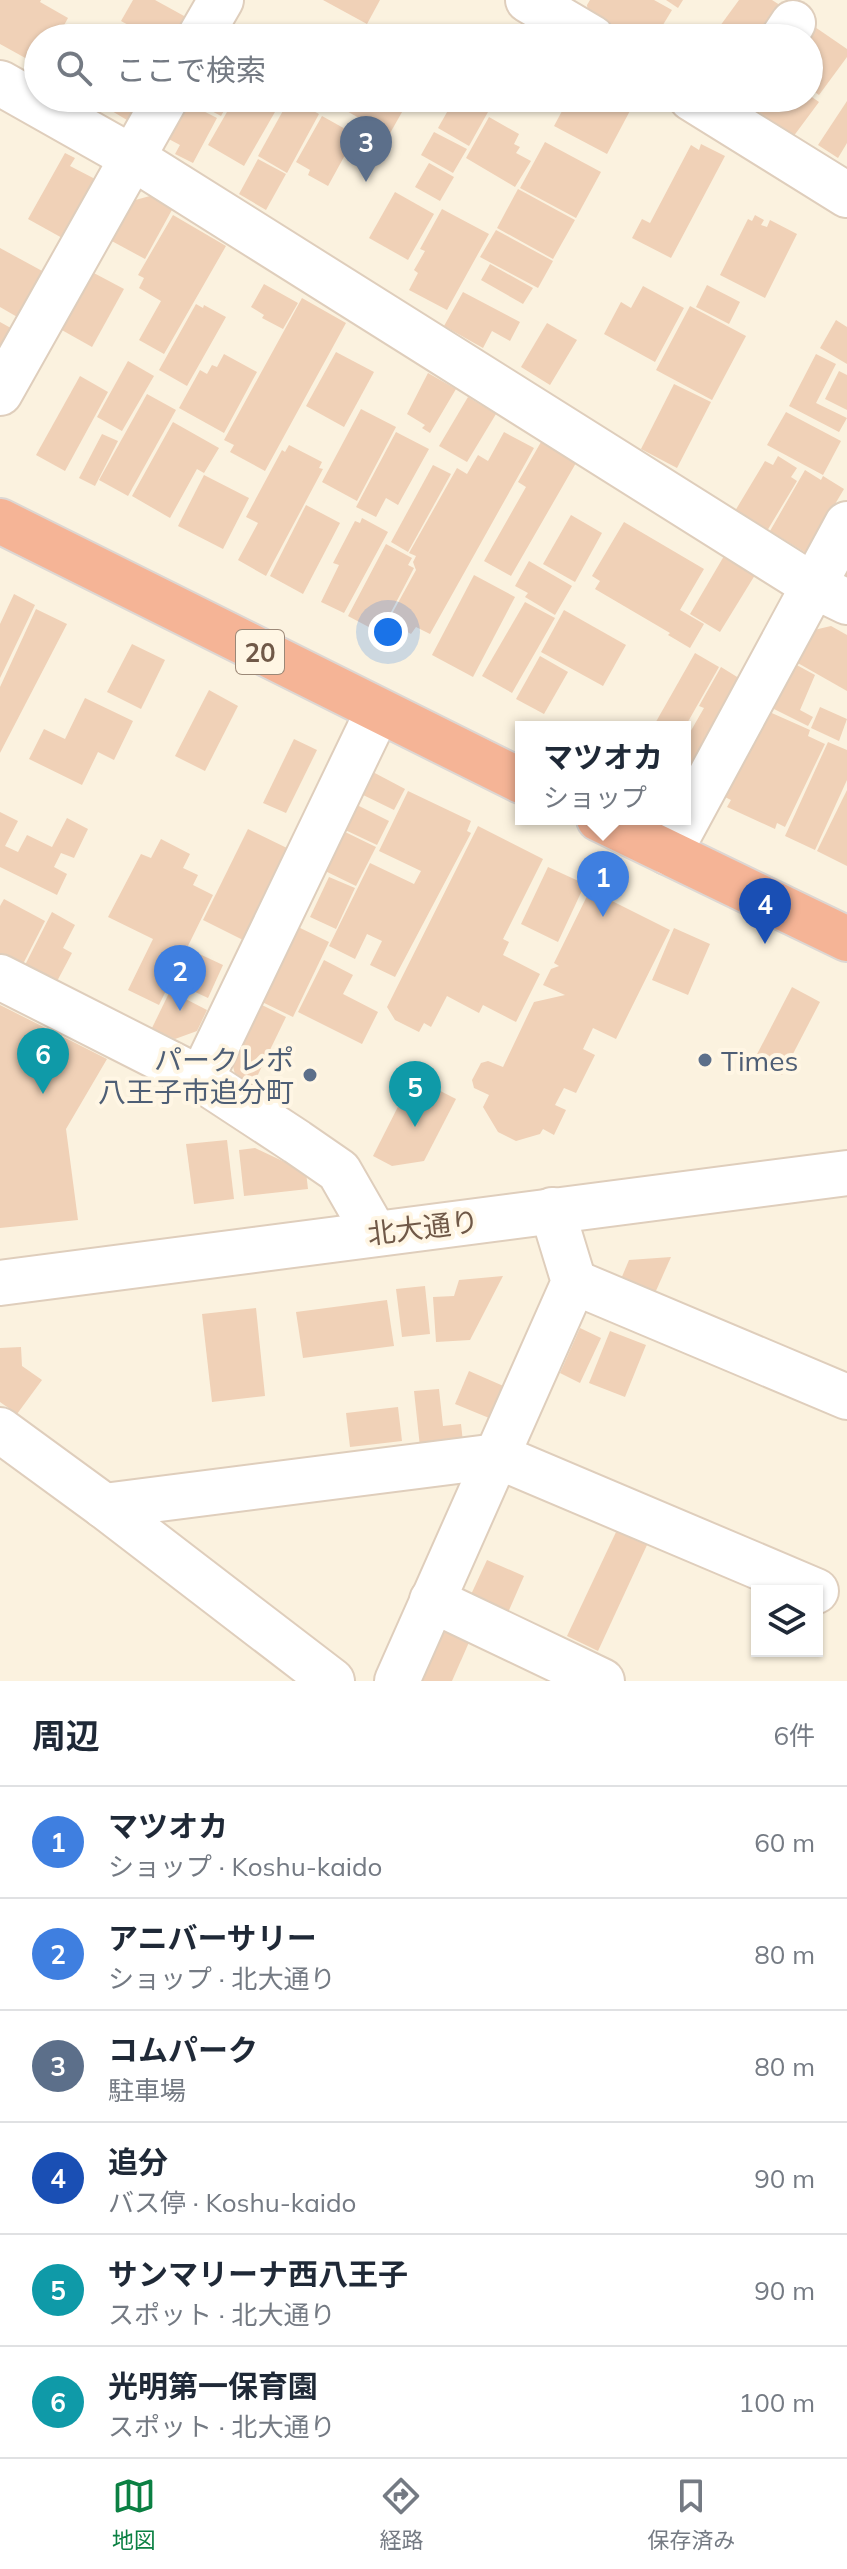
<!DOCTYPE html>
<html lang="ja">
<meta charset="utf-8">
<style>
body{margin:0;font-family:Mulish,"Noto Sans JP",sans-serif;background:#f2f2f3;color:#1f2937}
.controls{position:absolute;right:24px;bottom:24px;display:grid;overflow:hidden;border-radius:0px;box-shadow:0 2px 6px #0004}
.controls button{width:72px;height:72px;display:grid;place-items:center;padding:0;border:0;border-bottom:2px solid #e0e1e3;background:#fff;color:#1f2937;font:40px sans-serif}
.you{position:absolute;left:388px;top:632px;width:28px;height:28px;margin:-20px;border:6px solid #fff;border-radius:50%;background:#1a73e8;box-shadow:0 0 0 12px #1a73e833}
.badge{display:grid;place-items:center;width:52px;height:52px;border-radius:50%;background:#0b8043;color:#fff;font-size:26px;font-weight:700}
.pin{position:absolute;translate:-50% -66px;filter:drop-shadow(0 2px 4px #0008)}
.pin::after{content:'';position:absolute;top:42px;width:28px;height:24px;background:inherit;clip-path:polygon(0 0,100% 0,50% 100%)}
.popup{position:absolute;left:515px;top:721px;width:176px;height:104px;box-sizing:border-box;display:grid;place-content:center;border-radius:0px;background:#fff;filter:drop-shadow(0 2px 6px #0005);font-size:26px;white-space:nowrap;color:#747a83}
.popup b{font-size:30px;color:#1f2937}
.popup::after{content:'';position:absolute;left:50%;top:100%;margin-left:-16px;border:16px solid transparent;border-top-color:#fff}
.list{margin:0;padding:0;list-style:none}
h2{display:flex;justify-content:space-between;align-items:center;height:104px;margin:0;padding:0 32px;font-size:34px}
h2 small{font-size:26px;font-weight:400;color:#747a83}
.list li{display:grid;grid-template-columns:52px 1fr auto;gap:24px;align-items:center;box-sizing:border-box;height:112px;padding:0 32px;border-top:2px solid #e0e1e3}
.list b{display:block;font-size:30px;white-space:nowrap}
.list p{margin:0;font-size:26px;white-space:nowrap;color:#747a83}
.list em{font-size:26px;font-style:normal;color:#747a83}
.icon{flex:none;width:44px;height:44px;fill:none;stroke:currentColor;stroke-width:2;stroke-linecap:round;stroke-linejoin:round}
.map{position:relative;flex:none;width:847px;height:1681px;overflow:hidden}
.search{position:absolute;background:#fff;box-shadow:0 2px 6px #0004;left:24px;right:24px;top:24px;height:88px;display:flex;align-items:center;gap:20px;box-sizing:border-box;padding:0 28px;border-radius:44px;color:#747a83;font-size:30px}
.sheet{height:776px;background:#fff}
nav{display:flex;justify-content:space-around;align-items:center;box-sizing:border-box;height:112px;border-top:2px solid #e0e1e3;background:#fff;font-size:22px;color:#747a83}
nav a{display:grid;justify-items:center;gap:4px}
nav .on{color:#0b8043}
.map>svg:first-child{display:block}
.building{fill:#f0d1b7}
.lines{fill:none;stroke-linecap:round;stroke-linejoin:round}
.minor-casing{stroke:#dfcebc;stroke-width:48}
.highway-casing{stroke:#ddd7d3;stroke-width:48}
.minor{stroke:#fff;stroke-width:44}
.highway{stroke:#f5b496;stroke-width:44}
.service-dot{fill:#5c6f8a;stroke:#fff6e4;stroke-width:3}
.labels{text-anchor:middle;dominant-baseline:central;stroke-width:8;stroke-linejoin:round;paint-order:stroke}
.shield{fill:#fff6e4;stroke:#9b8877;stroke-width:2}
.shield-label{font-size:26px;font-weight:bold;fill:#705948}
.service-label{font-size:28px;fill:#4e5e75;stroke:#fff6e4;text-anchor:end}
.street-label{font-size:28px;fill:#705948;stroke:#fff6e4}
</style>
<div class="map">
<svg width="847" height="1681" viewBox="0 0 847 1681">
<rect width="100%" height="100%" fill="#fbf2df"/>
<!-- building -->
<g class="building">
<path d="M0,0H41L40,2L68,18L57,38H38V65L0,44Z"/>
<path d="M133,0H155L195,22L186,38H152L121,21Z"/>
<path d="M323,0H380L367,24Z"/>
<path d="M590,0H654L672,10L655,38H631L588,13L587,5Z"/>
<path d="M666,0H683L678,8Z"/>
<path d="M739,0H772L783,7L761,38H737L720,26Z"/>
<path d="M481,25L494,32L496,28L514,38H474Z"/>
<path d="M812,25L847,49V57L819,95L809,88V38Z"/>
<path d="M107,26L128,38H100Z"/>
<path d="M809,95L819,102L793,137L756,110L754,98H809Z"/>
<path d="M90,98H154L132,123Z"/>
<path d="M187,98H231L221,116Z"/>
<path d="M235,98H283L244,166L208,145Z"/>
<path d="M290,98L319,114L287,173L258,156Z"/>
<path d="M331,98H410L389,135L329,101Z"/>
<path d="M455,98H462L488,112L469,146L438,128Z"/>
<path d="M476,98H494L489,105Z"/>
<path d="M569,98H614L632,107L607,154L554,126Z"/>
<path d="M182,100L217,118L193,163L175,154L180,145L163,136Z"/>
<path d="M847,101V143L838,158L818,145Z"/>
<path d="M322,116L356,135L328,186L308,175L310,170L296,162Z"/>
<path d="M489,117L519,134L514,144L520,147L516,153L531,161L515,187L466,158Z"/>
<path d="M434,132L467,149L453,173L421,155Z"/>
<path d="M545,142L601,172L576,218L520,188Z"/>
<path d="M701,144L725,156L671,258L632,238L642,219L650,223L691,145L699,150Z"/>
<path d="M65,153L75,158L70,166L97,180L64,239L28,219Z"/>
<path d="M258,159L286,174L266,210L239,194Z"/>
<path d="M429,163L454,177L440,201L415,187Z"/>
<path d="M518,189L575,220L553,259L497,228Z"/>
<path d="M395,192L434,214L408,260L369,238Z"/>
<path d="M150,196L173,208L145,259L108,239L128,202Z"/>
<path d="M442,209L489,234L447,310L409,290L418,273L414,270L425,251L420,249Z"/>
<path d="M173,215L226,246L164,354L139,340L161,301L139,288L144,278L138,275Z"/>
<path d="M755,215L764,220L761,225L767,227L770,220L797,234L765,298L720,275L748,219L752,221Z"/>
<path d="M496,230L553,261L538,288L480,257Z"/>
<path d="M0,248L44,272L19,318L0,307Z"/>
<path d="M490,264L533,288L523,304L481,280Z"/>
<path d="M92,272L124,289L92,347L60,329Z"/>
<path d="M264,284L298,303L283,329L262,318L264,315L251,307Z"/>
<path d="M707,285L740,302L729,324L696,307Z"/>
<path d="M643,286L684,308L655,362L604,334L621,302L631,308Z"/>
<path d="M463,292L520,322L510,341L492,331L483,348L444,326Z"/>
<path d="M302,298L346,323L265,471L230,452L234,445L224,440Z"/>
<path d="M196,304L203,308L204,305L226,317L187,386L159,370Z"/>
<path d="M690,306L746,336L712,400L656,370Z"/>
<path d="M836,320L847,327V364L820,348Z"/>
<path d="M0,322L18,332L0,363Z"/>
<path d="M547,323L577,340L550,385L521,367Z"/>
<path d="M336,352L374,372L344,427L306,406Z"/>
<path d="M224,354L257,372L224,433L179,408L200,370L207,374L212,365L217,367Z"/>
<path d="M816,354L836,364L816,403L847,418L839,432L789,406Z"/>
<path d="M128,361L154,376L122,431L97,417Z"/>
<path d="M839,371L847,375V410L825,399Z"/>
<path d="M428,373L456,389L430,433L422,428L425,425L407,414Z"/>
<path d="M80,376L108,392L65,471L36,455Z"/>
<path d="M674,384L711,402L677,468L641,449Z"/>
<path d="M147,394L176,410L128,496L99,480Z"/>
<path d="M468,397L496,414L467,462L439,446Z"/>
<path d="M361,409L396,427L357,501L322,482Z"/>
<path d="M786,412L841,441L823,475L767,445Z"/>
<path d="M173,422L219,448L204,473L197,469L170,518L132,496Z"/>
<path d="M396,432L429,449L398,505L386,498L376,517L356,507Z"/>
<path d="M504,432L534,448L430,634L416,627L411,634L388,621L416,570L413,562L416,556L409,553L457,468L467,474L478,455L488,461Z"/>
<path d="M102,434L118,441L95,486L79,478Z"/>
<path d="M541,442L576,463L511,576L484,561L526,487L518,482Z"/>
<path d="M289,445L322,462L319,468L323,469L266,576L238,560L258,523L246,517L282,450L285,452Z"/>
<path d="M778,456L797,468L791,477L797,481L767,531L735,511L765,461L773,465Z"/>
<path d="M433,465L451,474L408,552L391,542Z"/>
<path d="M805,470L821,480L823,476L844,489L806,553L770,531Z"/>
<path d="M204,475L249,498L223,549L178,526Z"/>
<path d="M306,505L340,523L303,594L270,576Z"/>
<path d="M571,515L602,533L575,582L543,564Z"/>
<path d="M362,518L388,532L344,613L321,602L339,565L333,563L355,521L360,523Z"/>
<path d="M624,522L704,569L680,610L704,624L690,648L668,635L670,633L595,589L600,581L592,576Z"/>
<path d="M386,544L412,558L408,565L414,568L380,633L348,616Z"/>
<path d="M724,556L755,575L720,632L690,614Z"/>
<path d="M529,561L572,586L555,615L525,597L528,593L515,586Z"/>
<path d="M474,575L515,597L473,677L432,655Z"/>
<path d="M14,594L35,605L0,678V624Z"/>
<path d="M525,602L555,618L512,693L482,676Z"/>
<path d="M36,609L67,624L0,753V687Z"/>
<path d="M564,610L626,645L603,686L541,652Z"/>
<path d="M831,626L847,635V691L796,662L814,630Z"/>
<path d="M132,644L165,660L141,709L107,692Z"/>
<path d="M695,653L719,667L685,727H653Z"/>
<path d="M540,656L568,672L544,714L516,699Z"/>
<path d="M793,663L815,675L800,710L813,717L808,726L770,707Z"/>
<path d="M721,667L742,680L685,779V741L704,708L699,706Z"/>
<path d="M209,690L238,706L205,771L175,756Z"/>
<path d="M85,698L133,721L114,760L98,752L82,785L29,759L44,729L65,739Z"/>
<path d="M820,707L847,719L839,741L811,728Z"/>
<path d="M765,710L810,730L808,736L825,744L785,827L777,823L775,829L727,807L731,800L725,797Z"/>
<path d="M294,739L317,750L286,813L263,803Z"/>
<path d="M828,742L847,750V780L815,850L785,836Z"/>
<path d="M371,771L405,789L394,810L359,793Z"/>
<path d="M847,790V866L817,851Z"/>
<path d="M408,791L471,821L467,831L471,833L395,977L370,965L382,941L367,934L355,959L329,946L370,863L414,884L421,871L379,851Z"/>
<path d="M355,804L389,821L377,845L343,829Z"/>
<path d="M0,812L18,821L5,846L18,852L27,835L52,847L67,818L88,829L74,858L61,853L54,867L67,874L57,895L0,867Z"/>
<path d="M478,826L543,859L503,939L509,942L503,955L540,974L516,1022L483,1005L479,1013L447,996L431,1027L424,1023L419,1032L395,1020L387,1007Z"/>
<path d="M248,829L289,849L243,940L203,920Z"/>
<path d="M341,830L376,847L356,886L321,869Z"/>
<path d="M161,839L190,854L183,868L198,875L193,885L213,895L159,1005L128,990L153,939L108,917L141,854L151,858Z"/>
<path d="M548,867L585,884L558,942L521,924Z"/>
<path d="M329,877L355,888L336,929L310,917Z"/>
<path d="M590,890L670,930L616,1039L593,1028L583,1049L595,1055L576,1093L564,1088L555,1105L566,1110L554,1135L543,1129L540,1134L516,1141L498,1132L483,1107L489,1095L474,1088L472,1080L481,1063L488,1061L503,1067L534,1002L565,995L543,985L551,969L559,966L554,963Z"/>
<path d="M4,899L45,921L22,966L0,955V906Z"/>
<path d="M52,912L75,925L63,948L72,953L55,985L23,969Z"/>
<path d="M294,925L329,942L293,1017L258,1000Z"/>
<path d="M674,928L710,944L688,995L652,980Z"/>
<path d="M193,951L223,965L208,998L178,984Z"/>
<path d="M324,960L353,975L343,994L378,1012L362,1044L298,1012Z"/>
<path d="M792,987L820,1002L782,1075L754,1060Z"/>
<path d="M170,991L207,1010L197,1031L175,1039L152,1028Z"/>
<path d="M256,1002L286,1017L251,1089L237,1082L230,1055Z"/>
<path d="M0,1005L107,1059L66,1129L78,1220L0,1228Z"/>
<path d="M413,1077L456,1099L424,1161L392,1166L373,1156Z"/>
<path d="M227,1140L234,1199L194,1204L186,1144Z"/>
<path d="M255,1148L306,1172L308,1189L244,1196L239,1150Z"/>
<path d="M671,1257L655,1293L621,1279L629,1260Z"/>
<path d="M503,1276L470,1340L436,1342L433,1297L454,1296L459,1280Z"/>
<path d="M425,1286L430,1334L402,1337L396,1289Z"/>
<path d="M387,1300L394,1346L303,1358L296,1312Z"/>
<path d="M256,1308L265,1396L212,1402L202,1314Z"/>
<path d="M580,1328L601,1338L580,1383L560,1373Z"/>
<path d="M610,1331L646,1345L625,1397L589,1383Z"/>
<path d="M21,1347L22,1366L42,1380L17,1414L0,1402V1348Z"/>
<path d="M469,1371L508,1388L494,1420L455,1404Z"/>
<path d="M439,1389L443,1426L461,1424L463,1442L420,1447L414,1391Z"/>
<path d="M398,1407L402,1441L350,1447L346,1413Z"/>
<path d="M617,1530L647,1545L598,1651L567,1636Z"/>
<path d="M487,1560L524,1576L506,1617L468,1601Z"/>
<path d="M449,1631L470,1640L452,1681H419L439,1635Z"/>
</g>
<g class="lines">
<defs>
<g id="minor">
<path d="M528,0L592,38"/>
<path d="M199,38L221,0"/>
<path d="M783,38L793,23"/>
<path d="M0,83L133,158L812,585L847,602"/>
<path d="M691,98L847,195"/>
<path d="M0,393L166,98"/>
<path d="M669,853L847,524"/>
<path d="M0,977L201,1079L297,1142L339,1171L374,1232"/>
<path d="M201,1079L378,711"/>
<path d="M574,1282L847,1397"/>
<path d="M0,1283L847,1173"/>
<path d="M0,1430L104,1506L332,1681"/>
<path d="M104,1506L497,1456L816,1591"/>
<path d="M432,1600L602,1681"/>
<path d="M397,1681L574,1282L552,1210"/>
</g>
<g id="highway">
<path d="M0,521L521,781"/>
<path d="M599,819L847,939"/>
</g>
</defs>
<!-- minor casing -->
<use href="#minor" class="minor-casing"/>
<!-- highway casing -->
<use href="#highway" class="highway-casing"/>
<!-- minor -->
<use href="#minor" class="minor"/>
<!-- highway -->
<use href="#highway" class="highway"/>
</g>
<!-- markers -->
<g class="service-dot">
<circle cx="705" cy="1060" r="8"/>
<circle cx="310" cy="1075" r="8"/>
</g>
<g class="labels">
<!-- shield labels -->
<rect class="shield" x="236" y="630" width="48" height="44" rx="6"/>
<g class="shield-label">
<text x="260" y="652">20</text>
</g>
<!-- service labels -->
<g class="service-label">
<text x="294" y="1059">パークレポ<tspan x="294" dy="32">八王子市追分町</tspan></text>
<text x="721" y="1060" text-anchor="start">Times</text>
</g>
<!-- street labels -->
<g class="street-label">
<text transform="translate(423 1227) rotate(-7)">北大通り</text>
</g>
</g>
</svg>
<div class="controls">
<button><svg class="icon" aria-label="layers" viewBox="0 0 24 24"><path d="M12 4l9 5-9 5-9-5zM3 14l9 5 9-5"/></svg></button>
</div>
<div class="you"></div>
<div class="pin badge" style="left:603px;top:917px;background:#3f7fe0">1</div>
<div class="popup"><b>マツオカ</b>ショップ</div>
<div class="pin badge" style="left:180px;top:1011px;background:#3f7fe0">2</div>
<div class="pin badge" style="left:366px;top:182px;background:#5c6f8a">3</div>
<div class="pin badge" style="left:765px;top:944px;background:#1a4fb4">4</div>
<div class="pin badge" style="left:415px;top:1127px;background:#0f9aa8">5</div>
<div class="pin badge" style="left:43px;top:1094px;background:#0f9aa8">6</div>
<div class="search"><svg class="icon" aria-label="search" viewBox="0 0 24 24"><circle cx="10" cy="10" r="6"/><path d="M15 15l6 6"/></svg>ここで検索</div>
</div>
<section class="sheet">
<h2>周辺<small>6件</small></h2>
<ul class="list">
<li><span class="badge" style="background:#3f7fe0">1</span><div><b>マツオカ</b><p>ショップ · Koshu-kaido</p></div><em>60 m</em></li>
<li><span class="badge" style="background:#3f7fe0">2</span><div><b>アニバーサリー</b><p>ショップ · 北大通り</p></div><em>80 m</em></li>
<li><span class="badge" style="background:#5c6f8a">3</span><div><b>コムパーク</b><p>駐車場</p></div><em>80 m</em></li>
<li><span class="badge" style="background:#1a4fb4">4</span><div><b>追分</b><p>バス停 · Koshu-kaido</p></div><em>90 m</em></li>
<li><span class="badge" style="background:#0f9aa8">5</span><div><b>サンマリーナ西八王子</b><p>スポット · 北大通り</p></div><em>90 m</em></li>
<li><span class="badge" style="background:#0f9aa8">6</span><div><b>光明第一保育園</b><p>スポット · 北大通り</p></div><em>100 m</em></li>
</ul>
</section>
<nav>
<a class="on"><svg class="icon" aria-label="map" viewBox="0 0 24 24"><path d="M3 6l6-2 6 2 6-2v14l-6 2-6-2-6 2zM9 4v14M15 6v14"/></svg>地図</a>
<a><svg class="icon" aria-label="directions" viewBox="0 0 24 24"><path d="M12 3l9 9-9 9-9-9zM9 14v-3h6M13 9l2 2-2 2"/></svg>経路</a>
<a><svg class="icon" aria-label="saved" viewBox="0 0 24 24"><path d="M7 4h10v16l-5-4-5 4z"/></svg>保存済み</a>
</nav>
